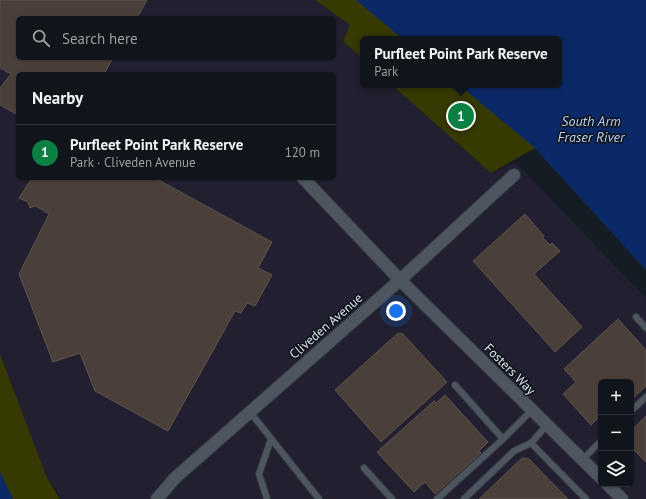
<!DOCTYPE html>
<meta charset="utf-8">
<style>
body{margin:0;font-family:"PT Sans",sans-serif;background:#181e24;color:#f1f3f6}
.controls{position:absolute;right:12px;bottom:12px;display:grid;overflow:hidden;border-radius:6px;box-shadow:0 1px 3px #0004}
.controls button{width:36px;height:36px;display:grid;place-items:center;padding:0;border:0;border-bottom:1px solid #2f343a;background:#0f151b;color:#f1f3f6;font:20px sans-serif}
.you{position:absolute;left:396px;top:311px;width:14px;height:14px;margin:-10px;border:3px solid #fff;border-radius:50%;background:#1a73e8;box-shadow:0 0 0 6px #1a73e833}
.badge{display:grid;place-items:center;width:26px;height:26px;border-radius:50%;background:#0b8043;color:#fff;font-size:13px;font-weight:700}
.pin{position:absolute;translate:-50% -50%;border:2px solid #fff;box-shadow:0 1px 4px #0006}
.popup{position:absolute;left:360px;top:36px;width:202px;height:52px;box-sizing:border-box;display:grid;place-content:center;border-radius:6px;background:#0f151b;filter:drop-shadow(0 1px 3px #0005);font-size:13px;white-space:nowrap;color:#9b9fa3}
.popup b{font-size:15px;color:#f1f3f6}
.popup::after{content:'';position:absolute;left:50%;top:100%;margin-left:-8px;border:8px solid transparent;border-top-color:#0f151b}
.list{margin:0;padding:0;list-style:none}
h2{display:flex;justify-content:space-between;align-items:center;height:52px;margin:0;padding:0 16px;font-size:17px}
h2 small{font-size:13px;font-weight:400;color:#9b9fa3}
.list li{display:grid;grid-template-columns:26px 1fr auto;gap:12px;align-items:center;box-sizing:border-box;height:56px;padding:0 16px;border-top:1px solid #2f343a}
.list b{display:block;font-size:15px;white-space:nowrap}
.list p{margin:0;font-size:13px;white-space:nowrap;color:#9b9fa3}
.list em{font-size:13px;font-style:normal;color:#9b9fa3}
.icon{flex:none;width:22px;height:22px;fill:none;stroke:currentColor;stroke-width:2;stroke-linecap:round;stroke-linejoin:round}
.map{position:relative;flex:none;width:646px;height:499px;overflow:hidden}
.search{position:absolute;background:#0f151b;box-shadow:0 1px 3px #0004;left:16px;top:16px;width:320px;height:44px;display:flex;align-items:center;gap:10px;box-sizing:border-box;padding:0 14px;border-radius:6px;color:#9b9fa3;font-size:15px}
.panel{position:absolute;background:#0f151b;box-shadow:0 1px 3px #0004;left:16px;top:72px;width:320px;height:108px;border-radius:6px}
.map>svg:first-child{display:block}
.industrial{fill:#222030;fill-rule:evenodd}
.green{fill:#373902}
.water{fill:#0b2967}
.building{fill:#4a3f39;stroke:#5e524c}
.lines{fill:none;stroke-linecap:round;stroke-linejoin:round}
.lane-casing{stroke:#33373e;stroke-width:8}
.street-casing{stroke:#33373e;stroke-width:14}
.lane{stroke:#4d565f;stroke-width:6}
.street{stroke:#4d565f;stroke-width:12}
.labels{text-anchor:middle;dominant-baseline:central;stroke-width:3;stroke-linejoin:round;paint-order:stroke}
.street-label{font-size:13px;fill:#e0e5eb;stroke:#0c131a}
.water-label{font-size:14px;font-style:italic;fill:#bbd0f6;stroke:#0c131a}
</style>
<div class="map">
<svg width="646" height="499" viewBox="0 0 646 499">
<rect width="100%" height="100%" fill="#141c24"/>
<!-- industrial -->
<path class="industrial" d="M0,0H315L350,25L343,41L363,59V85H392L491,173L515,162L646,298V499H62L47,478L0,354ZM18,18H334V58H18ZM18,74H334V178H18ZM601,382H631V484H601Z"/>
<!-- green -->
<g class="green">
<path d="M315,0H458L495,39H363V59L343,41L350,25Z"/>
<path d="M392,85H539L646,270L535,148L491,173Z"/>
<path d="M0,354L47,478L60,499H0Z"/>
</g>
<!-- water -->
<g class="water">
<path d="M356,0H646V270L535,148L459,85H559V39H403Z"/>
<path d="M0,472L13,499H0Z"/>
</g>
<!-- building -->
<g class="building">
<path d="M0,0H147L137,18H18V58H113L104,74H18V115L0,105V88L11,74L0,68Z"/>
<path d="M32,178H155L272,242L258,268L272,275L255,306L247,303L241,313L235,311L168,431L95,391L80,353L53,362L19,274L49,214L36,206L30,208L28,202L19,198Z"/>
<path d="M525,214L544,236L543,238L550,245L552,243L560,251L534,274L582,327L555,352L473,261Z"/>
<path d="M618,319L646,350V386L631,400V382H601V415L591,425L563,394L576,382L564,369Z"/>
<path d="M400,333L403,334L447,382L381,442L335,390L397,334Z"/>
<path d="M445,395L488,442L479,451L481,453L435,494L425,482L414,492L377,452L434,401L436,403Z"/>
<path d="M646,416V462L631,447V431Z"/>
<path d="M522,458L529,459L568,499H479Z"/>
</g>
<g class="lines">
<defs>
<g id="lane">
<path d="M636,317L646,328"/>
<path d="M455,385L503,439L532,410"/>
<path d="M631,411L646,397"/>
<path d="M250,412L319,499"/>
<path d="M547,425L531,443L586,499"/>
<path d="M582,460L601,441"/>
<path d="M364,468L392,499"/>
<path d="M267,499L259,474L271,439"/>
<path d="M437,499L503,439"/>
<path d="M464,499L514,451L531,443"/>
</g>
<g id="street">
<path d="M303,178L400,280L601,478"/>
<path d="M607,484L622,499"/>
<path d="M157,499L175,478L400,280L514,175"/>
</g>
</defs>
<!-- lane casing -->
<use href="#lane" class="lane-casing"/>
<!-- street casing -->
<use href="#street" class="street-casing"/>
<!-- lane -->
<use href="#lane" class="lane"/>
<!-- street -->
<use href="#street" class="street"/>
</g>
<g class="labels">
<!-- street labels -->
<g class="street-label">
<text transform="translate(326 326) rotate(-41)">Cliveden Avenue</text>
<text transform="translate(510 369) rotate(45)">Fosters Way</text>
</g>
<!-- water labels -->
<g class="water-label">
<text x="591" y="121">South Arm<tspan x="591" dy="16">Fraser River</tspan></text>
</g>
</g>
</svg>
<div class="controls">
<button>+</button>
<button>−</button>
<button><svg class="icon" aria-label="layers" viewBox="0 0 24 24"><path d="M12 4l9 5-9 5-9-5zM3 14l9 5 9-5"/></svg></button>
</div>
<div class="you"></div>
<div class="pin badge" style="left:461px;top:116px">1</div>
<div class="popup"><b>Purfleet Point Park Reserve</b>Park</div>
<div class="search"><svg class="icon" aria-label="search" viewBox="0 0 24 24"><circle cx="10" cy="10" r="6"/><path d="M15 15l6 6"/></svg>Search here</div>
<section class="panel">
<h2>Nearby<small></small></h2>
<ul class="list">
<li><span class="badge">1</span><div><b>Purfleet Point Park Reserve</b><p>Park · Cliveden Avenue</p></div><em>120 m</em></li>
</ul>
</section>
</div>
